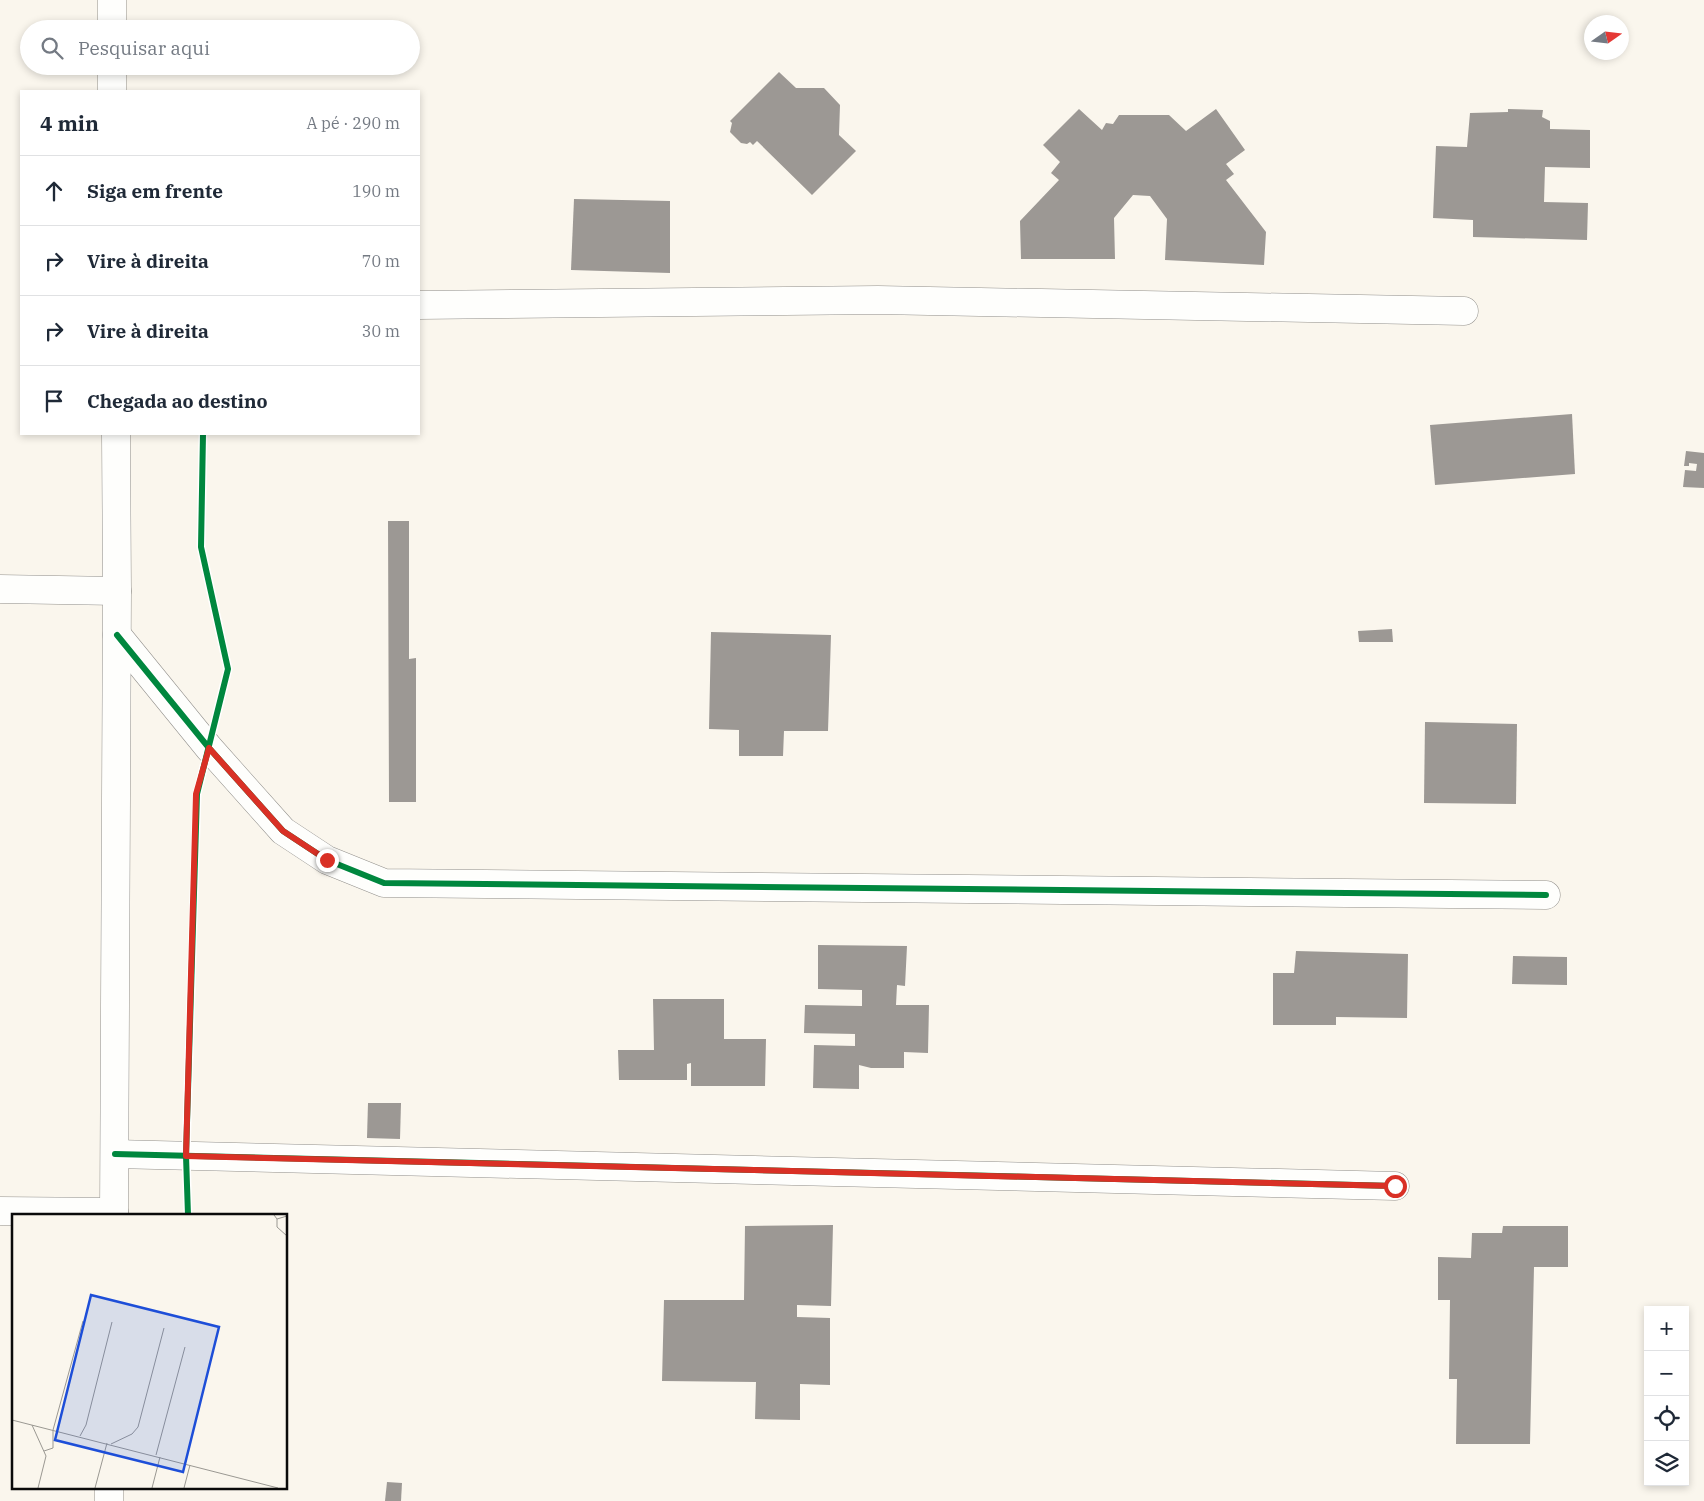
<!DOCTYPE html>
<html lang="pt">
<meta charset="utf-8">
<style>
body{margin:0;font-family:"IBM Plex Serif",serif;background:#f6f6f7;color:#1f2937}
.controls{position:absolute;right:15px;bottom:15px;display:grid;overflow:hidden;border-radius:0px;box-shadow:0 2px 8px #0003}
.controls button{width:45px;height:45px;display:grid;place-items:center;padding:0;border:0;border-bottom:1px solid #e0e1e3;background:#fff;color:#1f2937;font:25px sans-serif}
.compass{position:absolute;left:1584px;top:15px;width:45px;height:45px;border-radius:50%;background:#fff;box-shadow:0 2px 8px #0003;rotate:76deg}
.stop{position:absolute;width:15px;height:15px;margin:-11px;border:4px solid #d93025;border-radius:50%;background:#fff}
.stop.end{background:#d93025;border-color:#fff;box-shadow:0 1px 5px #0008}
.list{margin:0;padding:0;list-style:none}
h2{display:flex;justify-content:space-between;align-items:center;height:65px;margin:0;padding:0 20px;font-size:21px}
h2 small{font-size:16px;font-weight:400;color:#747a83}
.list li{display:grid;grid-template-columns:32px 1fr auto;gap:15px;align-items:center;box-sizing:border-box;height:70px;padding:0 20px;border-top:1px solid #e0e1e3}
.list b{display:block;font-size:19px;white-space:nowrap}
.list em{font-size:16px;font-style:normal;color:#747a83}
.icon{flex:none;width:28px;height:28px;fill:none;stroke:currentColor;stroke-width:2;stroke-linecap:round;stroke-linejoin:round}
.map{position:relative;flex:none;width:1704px;height:1501px;overflow:hidden}
.search{position:absolute;background:#fff;box-shadow:0 2px 8px #0003;left:20px;top:20px;width:400px;height:55px;display:flex;align-items:center;gap:12px;box-sizing:border-box;padding:0 18px;border-radius:28px;color:#747a83;font-size:19px}
.panel{position:absolute;background:#fff;box-shadow:0 2px 8px #0003;left:20px;top:90px;width:400px;height:345px;border-radius:0px}
.map>svg:first-child{display:block}
.building{fill:#9c9894}
.lines{fill:none;stroke-linecap:round;stroke-linejoin:round}
.minor-casing{stroke:#92908c;stroke-width:29}
.minor{stroke:#fefefc;stroke-width:28}
.cycleway-casing{stroke:#fff;stroke-width:9}
.cycleway{stroke:#00873e;stroke-width:6}
.route{stroke:#d93025;stroke-width:6}
.inset-road{fill:none;stroke:#9a9892;stroke-width:1}
.view{fill:#1d4ed8;fill-opacity:0.15;stroke:#1d4ed8;stroke-width:2.5}
.inset-edge{fill:none;stroke:#0a0a0a;stroke-width:2.5}
</style>
<div class="map">
<svg width="1704" height="1501" viewBox="0 0 1704 1501">
<rect width="100%" height="100%" fill="#faf6ed"/>
<!-- building -->
<g class="building">
<path d="M779,72L796,88H824L840,105L839,135L856,151L812,195L757,141L753,145L750,142L747,144L741,143L730,132L732,123L730,121Z"/>
<path d="M1079,109L1102,130L1106,123L1113,124L1119,115H1169L1186,131L1216,109L1245,150L1226,164L1234,174L1226,180L1266,232L1264,265L1165,260L1167,219L1150,196L1133,195L1114,218L1115,259H1021L1020,221L1059,180L1051,173L1060,162L1043,145Z"/>
<path d="M1508,109L1543,110L1542,117L1550,121V129L1590,130V168L1545,167L1544,202L1588,203L1587,240L1473,237V220L1433,218L1436,146L1467,147L1470,113L1508,112Z"/>
<path d="M574,199L670,201V273L571,270Z"/>
<path d="M1572,414L1575,474L1435,485L1430,425Z"/>
<path d="M1686,451L1704,453V488L1683,487L1685,470L1696,471L1697,464L1689,463V466H1684Z"/>
<path d="M388,521H409V659L416,658V802H389Z"/>
<path d="M1392,629L1393,642H1359L1358,631Z"/>
<path d="M711,632L831,635L828,731H784L783,756H739V730L709,729Z"/>
<path d="M1425,722L1517,724L1516,804L1424,803Z"/>
<path d="M818,945L907,946L905,986L897,985L896,1005H929L928,1053L904,1052V1068H871L859,1065V1089L813,1088L814,1045L855,1046V1034L804,1033L805,1005L862,1006V990L818,989Z"/>
<path d="M1296,951L1408,954L1407,1018L1336,1017V1025H1273V973H1294Z"/>
<path d="M1513,956L1567,957V985L1512,984Z"/>
<path d="M653,999H724V1039H766L765,1086H691V1063L687,1064V1080H619L618,1050H654Z"/>
<path d="M368,1103H401L400,1139L367,1138Z"/>
<path d="M833,1225L831,1306L797,1305V1317L830,1318V1385L800,1384V1420L755,1419L756,1382L662,1381L664,1300H744L745,1226Z"/>
<path d="M1503,1226H1568V1267H1534L1530,1444H1456L1457,1379H1449L1450,1300H1438V1257L1471,1258L1472,1233H1502Z"/>
<path d="M387,1482L402,1483L401,1501H385Z"/>
</g>
<g class="lines">
<defs>
<g id="minor">
<path d="M112,0V29"/>
<path d="M112,66V91"/>
<path d="M419,305L878,300L1464,311"/>
<path d="M0,589L117,591"/>
<path d="M117,635L209,748L283,831L327,860L384,883L1546,895"/>
<path d="M115,1154L1395,1186"/>
<path d="M0,1211L114,1212"/>
<path d="M114,1215L117,591L116,434"/>
<path d="M109,1501V1487"/>
</g>
</defs>
<!-- minor casing -->
<use href="#minor" class="minor-casing"/>
<!-- minor -->
<use href="#minor" class="minor"/>
<defs>
<g id="cycleway">
<path d="M117,635L209,748L283,831L327,860L384,883L1546,895"/>
<path d="M115,1154L1395,1186"/>
<path d="M188,1215L186,1156L197,794L228,669L201,547L203,434"/>
</g>
</defs>
<!-- cycleway casing -->
<use href="#cycleway" class="cycleway-casing"/>
<!-- cycleway -->
<use href="#cycleway" class="cycleway"/>
</g>
<g class="lines">
<!-- route -->
<path class="route" d="M327,860L283,831L209,748L196,794L186,1156L1395,1186"/>
</g>
<!-- overview -->
<g transform="translate(12 1214)">
<rect width="275" height="275" fill="#faf6ed"/>
<path class="inset-road" d="M262,1L265,5L275,2M265,5V13L275,22M0,206L266,274M20,211L34,242L26,274M68,222L74,211L100,108M99,230L120,220L126,213L152,114M32,237L41,234V216L71,107M144,241L173,133M83,274L95,229M140,274L148,243M172,274L178,251"/>
<path class="view" d="M79,81L207,113L171,258L43,226Z"/>
<rect width="275" height="275" class="inset-edge"/>
</g>
</svg>
<div class="controls">
<button>+</button>
<button>−</button>
<button><svg class="icon" aria-label="locate" viewBox="0 0 24 24"><circle cx="12" cy="12" r="6"/><path d="M12 2v4M12 18v4M2 12h4M18 12h4"/></svg></button>
<button><svg class="icon" aria-label="layers" viewBox="0 0 24 24"><path d="M12 4l9 5-9 5-9-5zM3 14l9 5 9-5"/></svg></button>
</div>
<svg class="compass" viewBox="-18 -18 36 36"><path d="M0-13l5 13h-10z" fill="#e53935"/><path d="M0 13l5-13h-10z" fill="#747a83"/></svg>
<div class="stop" style="left:1395px;top:1186px"></div>
<div class="stop end" style="left:327px;top:860px"></div>
<div class="search"><svg class="icon" aria-label="search" viewBox="0 0 24 24"><circle cx="10" cy="10" r="6"/><path d="M15 15l6 6"/></svg>Pesquisar aqui</div>
<section class="panel">
<h2>4 min<small>A pé · 290 m</small></h2>
<ul class="list">
<li><svg class="icon" aria-label="ahead" viewBox="0 0 24 24"><path d="M12 20V5M6 11l6-6 6 6"/></svg><div><b>Siga em frente</b></div><em>190 m</em></li>
<li><svg class="icon" aria-label="right" viewBox="0 0 24 24"><path d="M7 20v-9h11M14 6l5 5-5 5"/></svg><div><b>Vire à direita</b></div><em>70 m</em></li>
<li><svg class="icon" aria-label="right" viewBox="0 0 24 24"><path d="M7 20v-9h11M14 6l5 5-5 5"/></svg><div><b>Vire à direita</b></div><em>30 m</em></li>
<li><svg class="icon" aria-label="arrive" viewBox="0 0 24 24"><path d="M6 21V4h12l-3 4 3 4H6"/></svg><div><b>Chegada ao destino</b></div></li>
</ul>
</section>
</div>
